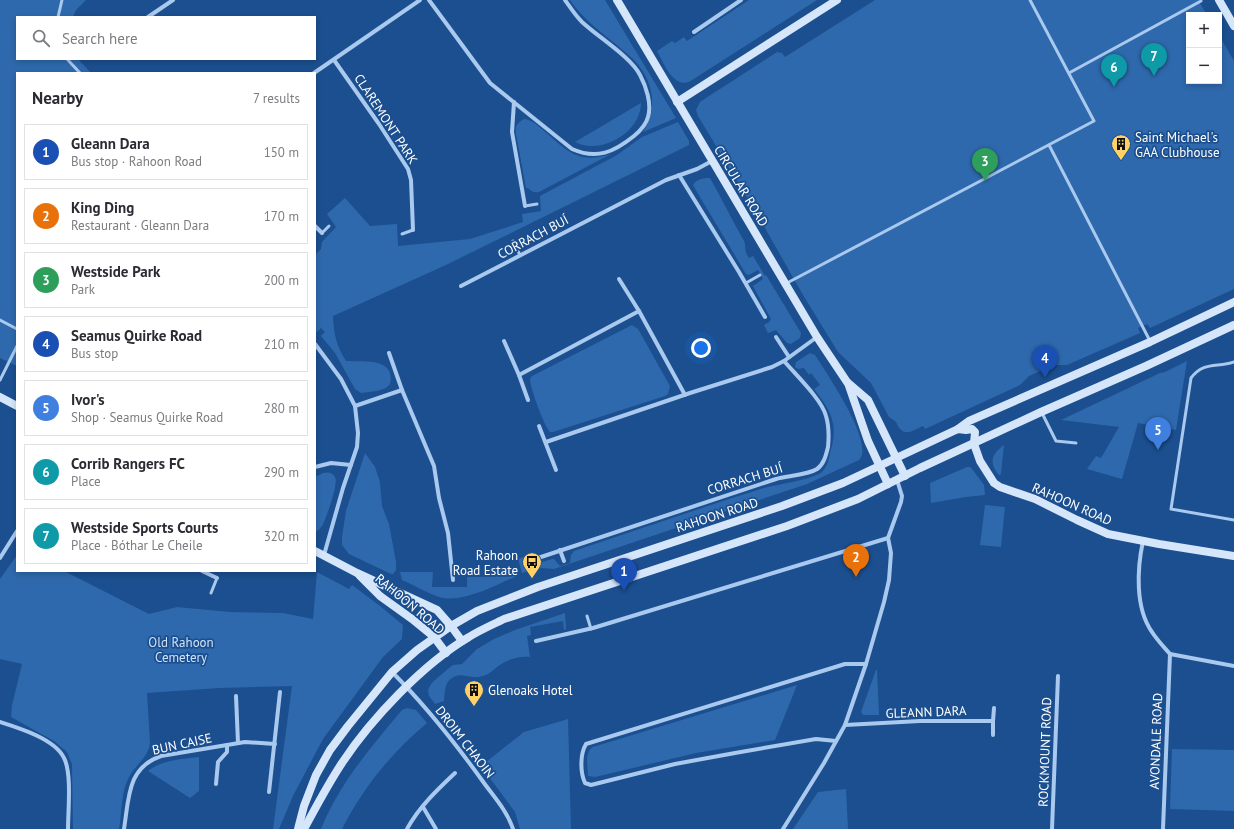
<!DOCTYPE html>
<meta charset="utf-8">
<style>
body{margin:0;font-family:"PT Sans",sans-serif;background:#f2f2f3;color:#2b2b33}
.controls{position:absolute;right:12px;top:12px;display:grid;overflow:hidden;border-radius:0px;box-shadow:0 2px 6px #0003}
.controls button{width:36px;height:36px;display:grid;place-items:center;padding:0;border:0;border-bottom:1px solid #e1e1e2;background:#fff;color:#2b2b33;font:20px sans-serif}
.you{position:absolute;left:701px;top:348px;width:14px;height:14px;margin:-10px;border:3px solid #fff;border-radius:50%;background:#1a73e8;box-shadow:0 0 0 6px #1a73e833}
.badge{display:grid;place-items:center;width:26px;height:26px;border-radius:50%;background:#ea580c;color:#fff;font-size:13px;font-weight:700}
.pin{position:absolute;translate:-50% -33px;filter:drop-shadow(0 1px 2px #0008)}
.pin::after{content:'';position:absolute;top:21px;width:14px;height:12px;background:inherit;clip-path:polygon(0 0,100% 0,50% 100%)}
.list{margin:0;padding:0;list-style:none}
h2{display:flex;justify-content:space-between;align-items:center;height:52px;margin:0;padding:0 16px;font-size:17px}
h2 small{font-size:13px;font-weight:400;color:#7c7c81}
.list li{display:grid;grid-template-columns:26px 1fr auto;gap:12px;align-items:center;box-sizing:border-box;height:56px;margin:0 8px 8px;padding:0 8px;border:1px solid #e1e1e2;border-radius:0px}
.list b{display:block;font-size:15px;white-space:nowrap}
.list p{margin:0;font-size:13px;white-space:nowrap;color:#7c7c81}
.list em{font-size:13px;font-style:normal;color:#7c7c81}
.icon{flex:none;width:22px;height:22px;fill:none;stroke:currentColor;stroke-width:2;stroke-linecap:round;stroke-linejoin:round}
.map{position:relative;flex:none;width:1234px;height:829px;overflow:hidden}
.search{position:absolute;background:#fff;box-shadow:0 2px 6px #0003;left:16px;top:16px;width:300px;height:44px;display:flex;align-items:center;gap:10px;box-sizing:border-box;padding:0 14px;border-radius:0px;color:#7c7c81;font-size:15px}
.panel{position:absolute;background:#fff;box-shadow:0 2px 6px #0003;left:16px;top:72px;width:300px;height:500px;border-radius:0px}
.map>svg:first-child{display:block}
.green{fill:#2e69ad}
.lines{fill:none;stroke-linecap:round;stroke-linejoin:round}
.lane{stroke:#a9c9ee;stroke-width:3}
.street{stroke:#a9c9ee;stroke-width:4}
.secondary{stroke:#d6e6fa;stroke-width:8}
.labels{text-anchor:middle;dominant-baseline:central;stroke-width:3.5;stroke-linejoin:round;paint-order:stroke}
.street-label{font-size:13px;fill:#fff;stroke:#1b4f8f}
.poi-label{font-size:13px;fill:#fff;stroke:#1b4f8f;text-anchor:start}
.park-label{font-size:13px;fill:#cfe3fa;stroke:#1b4f8f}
</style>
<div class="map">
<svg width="1234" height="829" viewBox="0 0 1234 829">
<rect width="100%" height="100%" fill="#1b4f8f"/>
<!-- green -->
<g class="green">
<path d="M0,0H86L76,10L73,17H17V59H78L91,73H17V366L0,358Z"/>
<path d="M570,0H605L676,118L643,132C659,108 653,79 633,59C612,39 586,24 570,0Z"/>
<path d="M749,0H817L689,82C672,87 664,63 657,51L672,41L675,43L684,37L687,41Z"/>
<path d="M875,0H1198L1207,15H1189V81H1219V35L1234,61V289L1150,328L1147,324L1138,328L1140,333L1067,365H1054L1029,376L1020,385L925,429L923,426L910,432H904L899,428L896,422L889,417L871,383L838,352L803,295L757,214L698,116L696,110L700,102L709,96L777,52L782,53L785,57Z"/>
<path d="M641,103C641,132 601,156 575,142Z"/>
<path d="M524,119C532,120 537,125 543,130C566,150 578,165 611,154L539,192C534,193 532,192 528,188H526L516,134C515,126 517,123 524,119Z"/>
<path d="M678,122L689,141V145L446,265L333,316C334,335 336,345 346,361C363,362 396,357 390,384L386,388L377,391L361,393L355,389L335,353L321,336L325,332L321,328L317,332L315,329V255L321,249L322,242L336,227L327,214L345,198L370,226L397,224L398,246L470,239L523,222L522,214L541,211L540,196L617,155L642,137Z"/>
<path d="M710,178C722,199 732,220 744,241C747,248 743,249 749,258L753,256L765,276L766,275L801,333L800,338L791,344L787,343L776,330L768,333L764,325L769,322L771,319L753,286L763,279L758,270L749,275L746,274L694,187L693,185C696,179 703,178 710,178Z"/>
<path d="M632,325L638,329L670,386L668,394L665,396L553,432H550C544,426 530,388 530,379L532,376Z"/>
<path d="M810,353L815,355C825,371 876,444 859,460L807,484L554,569L542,568L522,573L518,559L526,556L530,566L552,559H554L560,566L570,563L571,555L574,551C637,530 700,508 764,488C778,484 812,480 822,472C827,467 829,459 830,453C839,424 831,411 814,389L820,385L811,373L809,375L804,368L798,369L795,367L796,362Z"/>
<path d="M1187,361L1176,430L1138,423L1122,479L1087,469L1096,456L1101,458L1119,427L1061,420L1160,373L1165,372Z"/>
<path d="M1004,445L1001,473L1000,476C989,464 990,455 1004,445Z"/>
<path d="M365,453L375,467L380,482L382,506L389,524L396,562V570L393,574H391L349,554L342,545V537L346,511Z"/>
<path d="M967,467H970L972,469L984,485L985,495L966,497L931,503L930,483Z"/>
<path d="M323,473C328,472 332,472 335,477C339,483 326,519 322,526C320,529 318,531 315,532V477Z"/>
<path d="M985,505L1005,507L1001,547L980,545Z"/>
<path d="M17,555V571H64L149,614L177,607L230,612L283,613L313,619L317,572L349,589L352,585L380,606L403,625L402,639L383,657L323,739L293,796L279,829H273L292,686L220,688L147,693L150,743C148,758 136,764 129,777C121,792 122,812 119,829H73L72,764L67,752L54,741L11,717L12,705L22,664L0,659V579Z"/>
<path d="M400,572H433L432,587H467V577L517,576C496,585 462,604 439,597C427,593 414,585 402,580Z"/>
<path d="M565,613L566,629L564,630L563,621L530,627L531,635L527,636L530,657C519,656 509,659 500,665C496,667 492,672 488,674C484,676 477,678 473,677C465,676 459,673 452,678C444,683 445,693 444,701L435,704L429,696L428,690L431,684L435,680L449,668L453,665L462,664L477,649L494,639L515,630Z"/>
<path d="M876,670H877L879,715H863L861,712Z"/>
<path d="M797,685L775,740L696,753L595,777L588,776C588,767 584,752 593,747Z"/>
<path d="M407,708L416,710L427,723C391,753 363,788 342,829H321C339,784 371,747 402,710Z"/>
<path d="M568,719L571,829H520L515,812L481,766L524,732Z"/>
<path d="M1172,749L1234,750V811L1170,809Z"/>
<path d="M199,757V791L190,798L148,771C162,760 181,759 199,757Z"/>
<path d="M846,789L848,829H793L818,792Z"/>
</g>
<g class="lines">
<!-- lane -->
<g class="lane">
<path d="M58,17L62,0"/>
<path d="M67,59L80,73"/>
<path d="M1069,73L1201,1"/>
<path d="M1049,145L1150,341"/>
<path d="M525,206L537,204"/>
<path d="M322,233L329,226"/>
<path d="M402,234L413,230"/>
<path d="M513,241L520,255"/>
<path d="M746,283L760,275"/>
<path d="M787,283L1094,121L1030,0"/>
<path d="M0,320L17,329"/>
<path d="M1234,362C1217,368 1204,361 1191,378L1171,509L1234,520"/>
<path d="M0,380L17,346"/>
<path d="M1042,413L1056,441L1076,443"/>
<path d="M211,593L217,578"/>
<path d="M587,616L591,629"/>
</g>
<!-- street -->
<g class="street">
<path d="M429,0L490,83L572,149C597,160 614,152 634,136C640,131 646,125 648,117C652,104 646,86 640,75C631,57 598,37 582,22C575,15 570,7 565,0"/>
<path d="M148,17L173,0"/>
<path d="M694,32L741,0"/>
<path d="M334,60L379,124L408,169L411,180L413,230"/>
<path d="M314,73L420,0"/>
<path d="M514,102L512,132L525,206"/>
<path d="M679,175L739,272L765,317"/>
<path d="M315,226L322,233"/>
<path d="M619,279L639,311L685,395"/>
<path d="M461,286L666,180L697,169L712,161"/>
<path d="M776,337L789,357"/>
<path d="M504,341L519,375L528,400"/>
<path d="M315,344L341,379L355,406L358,433L357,447L343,488L324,555"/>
<path d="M389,353L402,390L434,466L439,498L448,533L453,580"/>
<path d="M519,375L639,311"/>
<path d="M355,406L402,390"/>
<path d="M539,426L556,470"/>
<path d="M546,442L690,393L772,367L784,361L817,337"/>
<path d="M315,467L331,463L351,465"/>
<path d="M1143,541C1137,569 1135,608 1152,632C1157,640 1164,647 1170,654"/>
<path d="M560,550L564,561"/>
<path d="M0,558L17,531"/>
<path d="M538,558L776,479C787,476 808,475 817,469C824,464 826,455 828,447C829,437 829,426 826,416C822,400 796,375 784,361"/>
<path d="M202,571L217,578"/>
<path d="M536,641L593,628L888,538"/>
<path d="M1170,654L1234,666"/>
<path d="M392,672C426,706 456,744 484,783C495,798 507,811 513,829"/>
<path d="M236,696L238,743"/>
<path d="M993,721L994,708"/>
<path d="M0,722C19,728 55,739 64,758C72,773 68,811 68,829"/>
<path d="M845,725L920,721H993V735"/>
<path d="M836,741L816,739L735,753L675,764L591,785L585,783C580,772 580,754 586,744L845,664H866"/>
<path d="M216,784L218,762L227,752V745"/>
<path d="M269,792L280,692"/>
<path d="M423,807L436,829"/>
<path d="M124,829C129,798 127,768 161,756L245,742L275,744"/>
<path d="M407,829C419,807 437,790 455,773"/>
<path d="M783,829L824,763L845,725L866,664L884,602L889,580L891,553L888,538L901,502L902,496L897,480"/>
<path d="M1052,829L1058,676"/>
<path d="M1163,829L1170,654"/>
</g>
<!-- secondary -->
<g class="secondary">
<path d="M617,0L817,337L847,382L868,400L905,476"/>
<path d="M1219,0L1234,26"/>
<path d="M677,102L837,0"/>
<path d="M848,383L868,441L888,484"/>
<path d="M0,397L17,406"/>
<path d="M958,429L969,421L1150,342L1234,302"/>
<path d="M315,551L357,573L437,610L451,626L462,641"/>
<path d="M360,576L380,596L412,619L434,637L446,653"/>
<path d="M298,829L304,806L316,775L330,750L348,726L392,672L417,650L451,626L477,611L538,587L782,506L843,483L958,429L966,430L972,429L975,432L974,444L980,461L994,483L1000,487L1035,499L1077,520L1108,534L1159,544L1234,556"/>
<path d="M304,829C316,807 328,784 342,763C371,719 423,664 469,637C480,630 492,625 504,619L787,526L858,499L920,468L1041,412L1146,366L1234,325"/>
</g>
</g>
<!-- icons -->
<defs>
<symbol id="building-pin" viewBox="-11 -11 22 30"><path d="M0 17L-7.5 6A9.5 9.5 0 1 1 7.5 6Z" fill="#ffd166" stroke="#1b4f8f"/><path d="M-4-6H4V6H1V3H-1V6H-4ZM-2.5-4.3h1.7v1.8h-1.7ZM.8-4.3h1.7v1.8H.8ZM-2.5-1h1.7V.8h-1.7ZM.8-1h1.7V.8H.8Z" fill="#111"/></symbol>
<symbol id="bus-pin" viewBox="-11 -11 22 30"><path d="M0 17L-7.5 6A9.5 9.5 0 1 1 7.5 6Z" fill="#ffd166" stroke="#1b4f8f"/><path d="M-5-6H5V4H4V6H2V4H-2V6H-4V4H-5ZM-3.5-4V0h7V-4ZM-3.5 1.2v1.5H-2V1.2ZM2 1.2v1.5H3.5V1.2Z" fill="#111"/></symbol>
</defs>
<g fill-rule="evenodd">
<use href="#building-pin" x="1110" y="133" width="22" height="30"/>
<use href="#bus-pin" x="521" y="551" width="22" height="30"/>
<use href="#building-pin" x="463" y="679" width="22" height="30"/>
</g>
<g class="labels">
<!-- street labels -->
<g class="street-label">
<text transform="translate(386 119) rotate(57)">CLAREMONT PARK</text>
<text transform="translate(741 186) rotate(59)">CIRCULAR ROAD</text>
<text transform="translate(533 237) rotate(-28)">CORRACH BUÍ</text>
<text transform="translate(745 479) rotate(-17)">CORRACH BUÍ</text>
<text transform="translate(1072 504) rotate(24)">RAHOON ROAD</text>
<text transform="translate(717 515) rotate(-18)">RAHOON ROAD</text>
<text transform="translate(410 604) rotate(40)">RAHOON ROAD</text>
<text transform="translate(926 712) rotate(-2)">GLEANN DARA</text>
<text transform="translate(1156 741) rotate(-88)">AVONDALE ROAD</text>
<text transform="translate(465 742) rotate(52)">DROIM CHAOIN</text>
<text transform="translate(182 744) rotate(-12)">BUN CAISE</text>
<text transform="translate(1045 752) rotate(-88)">ROCKMOUNT ROAD</text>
</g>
<!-- poi labels -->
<g class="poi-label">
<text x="1135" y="137">Saint Michael's<tspan x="1135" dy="15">GAA Clubhouse</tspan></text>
<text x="518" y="555" text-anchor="end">Rahoon<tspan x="518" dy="15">Road Estate</tspan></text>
<text x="488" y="690">Glenoaks Hotel</text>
</g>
<!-- park labels -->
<g class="park-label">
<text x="181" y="642">Old Rahoon<tspan x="181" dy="15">Cemetery</tspan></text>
</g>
</g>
</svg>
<div class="controls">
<button>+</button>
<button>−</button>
</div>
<div class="you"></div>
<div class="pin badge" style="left:624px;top:591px;background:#1a4fb4">1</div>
<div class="pin badge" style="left:856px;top:577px;background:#e8710a">2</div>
<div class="pin badge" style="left:985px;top:181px;background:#2e9e5b">3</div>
<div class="pin badge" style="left:1045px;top:378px;background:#1a4fb4">4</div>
<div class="pin badge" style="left:1158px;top:450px;background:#3f7fe0">5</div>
<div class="pin badge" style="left:1114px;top:87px;background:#0f9aa8">6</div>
<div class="pin badge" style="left:1154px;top:76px;background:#0f9aa8">7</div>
<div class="search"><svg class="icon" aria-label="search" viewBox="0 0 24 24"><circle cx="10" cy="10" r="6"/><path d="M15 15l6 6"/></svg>Search here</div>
<section class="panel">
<h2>Nearby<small>7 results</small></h2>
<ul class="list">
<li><span class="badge" style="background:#1a4fb4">1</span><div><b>Gleann Dara</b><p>Bus stop · Rahoon Road</p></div><em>150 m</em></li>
<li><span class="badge" style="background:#e8710a">2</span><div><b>King Ding</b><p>Restaurant · Gleann Dara</p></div><em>170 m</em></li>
<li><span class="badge" style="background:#2e9e5b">3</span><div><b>Westside Park</b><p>Park</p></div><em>200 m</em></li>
<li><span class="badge" style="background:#1a4fb4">4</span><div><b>Seamus Quirke Road</b><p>Bus stop</p></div><em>210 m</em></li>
<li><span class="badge" style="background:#3f7fe0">5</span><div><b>Ivor's</b><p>Shop · Seamus Quirke Road</p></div><em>280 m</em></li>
<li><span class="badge" style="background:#0f9aa8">6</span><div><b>Corrib Rangers FC</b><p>Place</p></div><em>290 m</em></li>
<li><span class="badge" style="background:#0f9aa8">7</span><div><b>Westside Sports Courts</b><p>Place · Bóthar Le Cheile</p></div><em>320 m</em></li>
</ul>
</section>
</div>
